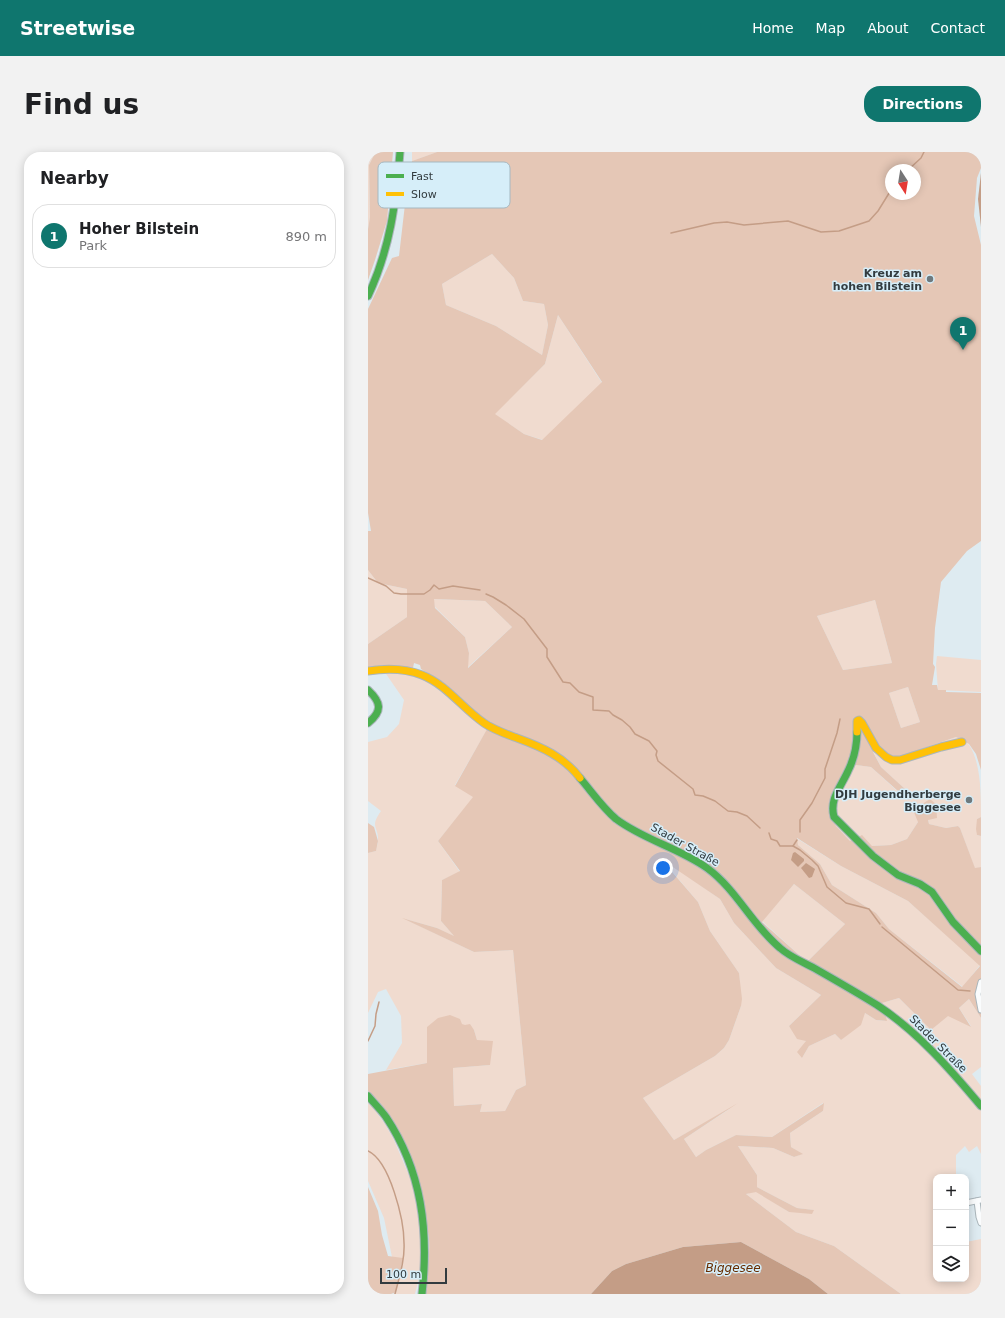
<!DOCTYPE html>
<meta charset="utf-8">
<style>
body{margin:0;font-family:"DejaVu Sans",sans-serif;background:#f2f2f2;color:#202124}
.controls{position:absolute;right:12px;bottom:12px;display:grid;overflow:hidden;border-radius:8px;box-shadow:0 2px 10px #0003}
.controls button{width:36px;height:36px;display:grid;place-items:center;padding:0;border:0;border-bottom:1px solid #e0e0e0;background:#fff;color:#202124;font:20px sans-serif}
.compass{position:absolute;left:517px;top:12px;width:36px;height:36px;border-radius:50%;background:#fff;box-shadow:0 2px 10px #0003;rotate:168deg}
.scale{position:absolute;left:12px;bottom:10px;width:67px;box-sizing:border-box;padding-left:4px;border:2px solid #323b3f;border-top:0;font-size:11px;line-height:14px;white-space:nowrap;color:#323b3f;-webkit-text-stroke:3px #d6eef9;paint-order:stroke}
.you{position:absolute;left:295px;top:716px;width:14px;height:14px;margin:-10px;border:3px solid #fff;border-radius:50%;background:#1a73e8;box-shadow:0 0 0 6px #1a73e833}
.badge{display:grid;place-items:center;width:26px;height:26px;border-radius:50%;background:#0f766e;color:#fff;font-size:13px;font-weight:700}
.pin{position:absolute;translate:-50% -33px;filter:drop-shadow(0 1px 2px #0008)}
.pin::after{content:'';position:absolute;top:21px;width:14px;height:12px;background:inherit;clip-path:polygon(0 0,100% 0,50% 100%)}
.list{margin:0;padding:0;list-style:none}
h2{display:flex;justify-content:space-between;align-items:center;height:52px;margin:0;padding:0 16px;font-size:17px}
h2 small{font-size:13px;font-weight:400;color:#757577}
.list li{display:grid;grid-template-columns:26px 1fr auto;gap:12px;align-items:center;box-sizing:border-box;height:64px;margin:0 8px 8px;padding:0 8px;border:1px solid #e0e0e0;border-radius:16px}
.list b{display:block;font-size:15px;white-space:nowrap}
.list p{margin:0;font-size:13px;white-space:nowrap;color:#757577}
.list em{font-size:13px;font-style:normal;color:#757577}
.icon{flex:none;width:22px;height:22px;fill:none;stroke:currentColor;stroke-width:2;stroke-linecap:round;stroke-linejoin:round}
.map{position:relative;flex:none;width:613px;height:1142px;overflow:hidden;border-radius:16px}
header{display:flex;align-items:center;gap:24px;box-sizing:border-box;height:56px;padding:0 20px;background:#0f766e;color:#fff}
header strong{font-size:19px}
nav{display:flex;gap:22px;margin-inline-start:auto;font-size:14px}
.intro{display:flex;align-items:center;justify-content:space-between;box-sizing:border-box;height:96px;padding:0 24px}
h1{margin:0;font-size:28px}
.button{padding:10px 18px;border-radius:16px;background:#0f766e;color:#fff;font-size:14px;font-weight:700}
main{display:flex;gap:24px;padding:0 24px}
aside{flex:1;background:#fff;border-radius:16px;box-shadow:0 2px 10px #0003}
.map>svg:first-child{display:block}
.green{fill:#f0dbcf}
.forest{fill:#e5c7b6;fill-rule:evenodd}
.water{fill:#c49d86}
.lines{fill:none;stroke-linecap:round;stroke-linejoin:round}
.stream{stroke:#c49d86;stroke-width:1.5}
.street-casing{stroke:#abb6bb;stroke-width:7}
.fast-casing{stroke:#abb6bb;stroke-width:9}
.slow-casing{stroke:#abb6bb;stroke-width:9}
.street{stroke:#fafcfd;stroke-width:5}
.fast{stroke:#4caf50;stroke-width:7}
.slow{stroke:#ffc107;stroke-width:7}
.poi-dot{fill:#6e797d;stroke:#d6eef9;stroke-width:1.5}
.labels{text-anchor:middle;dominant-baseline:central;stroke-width:3;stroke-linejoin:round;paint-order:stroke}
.poi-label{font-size:11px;font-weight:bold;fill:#323b3f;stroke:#d6eef9;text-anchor:end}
.street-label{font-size:11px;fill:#323b3f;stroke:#d6eef9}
.water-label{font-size:12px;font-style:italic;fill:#672d00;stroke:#d6eef9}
.key{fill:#d6eef9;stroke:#a5b8c1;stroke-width:1}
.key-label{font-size:11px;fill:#323b3f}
</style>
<header>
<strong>Streetwise</strong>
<nav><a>Home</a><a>Map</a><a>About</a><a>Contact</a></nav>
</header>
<div class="intro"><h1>Find us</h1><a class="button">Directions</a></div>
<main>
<aside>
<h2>Nearby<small></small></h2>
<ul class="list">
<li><span class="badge">1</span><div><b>Hoher Bilstein</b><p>Park</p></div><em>890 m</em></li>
</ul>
</aside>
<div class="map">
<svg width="613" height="1142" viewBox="0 0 613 1142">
<rect width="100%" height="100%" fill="#deebf1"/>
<!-- green -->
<g class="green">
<path d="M0,0H5L6,3L1,13L2,65L0,77Z"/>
<path d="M44,0H69L44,9Z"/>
<path d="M124,102L146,126L155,149L176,152L180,173L174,203L128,174L78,153L74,132Z"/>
<path d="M190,163L234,231L175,288L156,282L126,262L177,212Z"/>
<path d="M0,418L10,431L39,437V465L0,492Z"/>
<path d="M65,447L117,449L144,475L99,516L101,501L97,485L67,455Z"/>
<path d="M507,448L524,511L475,518L449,464Z"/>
<path d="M569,504L613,508V540L570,538L568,512Z"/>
<path d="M16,519C45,519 64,530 85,549C90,553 94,558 99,562C105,568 113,572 120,576L87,633L106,645L70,689L92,720L74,728L73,769L87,785L69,776L37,767L106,800L145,798L158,933L148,938L137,959L112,960L114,952L86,954L85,916L122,913L109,888L106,878L93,872L59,875V911L18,918L34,891L33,864L18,837L10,840L0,861V701L8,699C8,696 10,692 10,689C11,674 1,676 13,659L0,649V590L19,585L31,572L36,548Z"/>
<path d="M540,535L552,570L533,576L521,541Z"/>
<path d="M588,585C592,587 598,589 601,593C613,610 613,643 613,665L609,667V683L613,684V715L607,717L592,676L590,674L578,676L561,672L560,668L550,670L539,687L523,693L504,694L482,689L468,674L460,657L463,648L478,615L488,613L503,615L539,648H541L537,637L513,615L505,599L520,605L533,604Z"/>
<path d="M428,686L473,714L540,749L612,813L595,835L521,777L508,761L464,733L452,712L430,693Z"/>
<path d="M292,705L352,747L366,771L408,816L453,843L421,874L438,889L434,906L441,894L467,882L473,888L497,861L508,868L518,869L514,851L531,846L563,878L580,863L603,874L591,856L601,847L613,866V915L604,922L613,934V1002L609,994L601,1000L597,994L588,1003V1025H568V1127H598V1090L613,1087V1142H533L466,1094L428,1080L378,1042L388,1039L421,1060L445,1058L429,1056L389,1035V1023L370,994L405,996L426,1005L434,1002L423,995L422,981L455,959V951L404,985L368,983L338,998L328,1005L316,987L363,956L306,988L275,946L347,904L356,896L361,888L373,854L371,821L342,779L330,750Z"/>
<path d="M426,732L477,772L439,810L394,769Z"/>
<path d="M0,951L6,957L17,972L26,988L45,1033L53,1083L52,1122L47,1142H25L28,1140L35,1107L24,1105L16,1066L0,1029Z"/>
</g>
<!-- forest -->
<g class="forest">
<path d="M5,0H25L19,69L7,108L0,128V77L2,65L1,13L6,3Z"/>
<path d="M69,0H613V16L609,26L606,64L613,93V389L599,399L573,430L567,476L565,512L567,515L564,533H569L570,538H578V540L613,541V618L608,602L601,592L588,585L533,604L520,605L505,600L513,615L537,637L542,648H540L503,615L488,613L478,615L463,648L460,657L468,674L482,689L494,683L504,694L523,693L539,687L550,670L545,658L562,647L568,652L569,666L560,668L561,672L578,676L590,674L592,676L607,716L613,715V866L601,847L591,856L603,875L580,864L563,878L531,846L514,851L519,869L508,868L497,861L493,873L473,888L467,882L441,894L434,906L429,900L438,889L429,887L421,874L453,843L408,816L366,771L352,747L293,707L330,750L342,779L371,821L374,847L373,854L361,888L356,896L347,904L275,946L306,988L370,951L316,987L328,1005L338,998L368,983L404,985L456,951L455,959L422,981L423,995L435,1002L426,1005L405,996L370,994L389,1023V1035L429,1056L446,1058L444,1062L421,1060L388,1040L378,1042L428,1080L466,1094L533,1142H460L441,1127L373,1090L315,1095L258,1112L244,1119L223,1142H57C59,1123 62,1106 61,1087C60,1078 58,1069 56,1060C49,1017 34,968 0,939V922L59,911V875L70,866L82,863L92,867L94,872L97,873L102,872L106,878L109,888L125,889L122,913L85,916L86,954L114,952L112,960L137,959L148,938L158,933L145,798L106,800L34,766L69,776L86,784L73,769L74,728L92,719L70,689L105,645L87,634L123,570C106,562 96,548 82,536C74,528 63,523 53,517L52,513L46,511L45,516C29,513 16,512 0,515V492L39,465V437L10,431L0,418V379H3L0,361V157L24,106L31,104L39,35L44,9ZM523,18H547V42H523ZM124,102L146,126L155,149L176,152L180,173L174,203L128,174L78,153L74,132ZM190,163L234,230L174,288L156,282L127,262L177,212ZM66,447L117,449L144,475L100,516L101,501L97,485L67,456ZM507,448L524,511L475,518L449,464ZM540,535L552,570L533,576L521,541ZM429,686L473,714L540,749L612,814L594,835L521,777L508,761L464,733L452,712L430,693ZM426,732L477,772L439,810L394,770Z"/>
<path d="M613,665V684L609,683L608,677L609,667Z"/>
<path d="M0,671L6,675L10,689L8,699L0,701Z"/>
<path d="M0,1035L10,1059L14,1083L20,1104L35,1106L28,1140L23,1142H0Z"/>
</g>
<!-- water -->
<g class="water">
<path d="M613,21V75L610,47Z"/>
<path d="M427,700L436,707V709L430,715L423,708L425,701Z"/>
<path d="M438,711L447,717L444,725L441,726L433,716Z"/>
<path d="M373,1090L441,1127L460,1142H223L244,1119L258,1112L315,1095Z"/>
</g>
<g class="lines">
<!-- stream -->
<g class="stream">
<path d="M540,18L553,6L556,0"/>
<path d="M303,81L346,71L359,70L376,73L420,69L453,80L471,79L501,69L510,59L523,38"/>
<path d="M0,426L18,434L26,441L33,442H56L62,438L66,433L71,437L85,434L112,438"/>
<path d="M118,442L125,445L138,453L156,467L179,497V505L195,530L202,531L211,540L225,545V558L241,559L245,563L254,568L262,575L267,582L281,589L289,599L288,603L290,609L325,637L327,643L335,644L347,649L360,659L369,660L379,664L392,676"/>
<path d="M432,680V668L444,651L457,626V617L469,581L472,567"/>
<path d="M401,681L403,687L409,689L412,694H425L432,698L444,708L450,714L459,735L478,751L501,757L512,772"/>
<path d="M425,694L429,688"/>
<path d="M514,775L590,838L602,839"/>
<path d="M0,889L7,874L8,862L11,850"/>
<path d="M0,999C22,1009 36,1068 36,1091C37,1108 31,1126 27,1142"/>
</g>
<defs>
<g id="street">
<path d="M613,830L610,842L613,858"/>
<path d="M609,1049L611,1065L613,1071"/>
<path d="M598,1051L613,1048"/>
</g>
<g id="fast">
<path d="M0,144C22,97 28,51 32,0"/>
<path d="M0,538C13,550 15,559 0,571"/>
<path d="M489,580C489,594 486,607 480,619C473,635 461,647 466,665L505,704L530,723L552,732L564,740L585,770L613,799"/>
<path d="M212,626C224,640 234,655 248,667C276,688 311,696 339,716C369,738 384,773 412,796C422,805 435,810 446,816C467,828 488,840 509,853C550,880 582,917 613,954"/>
<path d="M0,944C6,951 13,958 18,965C54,1019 61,1079 54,1142"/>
</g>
<g id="slow">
<path d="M0,519C19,516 36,516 54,523C79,533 94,556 116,571C126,578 138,582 149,586C174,595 196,605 212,626"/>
<path d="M489,580V569L491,568L494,571L508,596L518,605L524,608H532L573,595L594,590"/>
</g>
</defs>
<!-- street casing -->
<use href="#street" class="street-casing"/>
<!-- fast casing -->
<use href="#fast" class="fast-casing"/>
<!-- slow casing -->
<use href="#slow" class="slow-casing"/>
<!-- street -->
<use href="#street" class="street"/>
<!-- fast -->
<use href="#fast" class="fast"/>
<!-- slow -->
<use href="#slow" class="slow"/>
</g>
<!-- markers -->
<g class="poi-dot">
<circle cx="562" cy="127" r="4"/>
<circle cx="601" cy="648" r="4"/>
</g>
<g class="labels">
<!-- poi labels -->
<g class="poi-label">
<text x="554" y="121">Kreuz am<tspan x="554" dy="13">hohen Bilstein</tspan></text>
<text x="593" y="642">DJH Jugendherberge<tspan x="593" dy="13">Biggesee</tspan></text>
</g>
<!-- street labels -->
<g class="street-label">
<text transform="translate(317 693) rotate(29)">Stader Straße</text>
<text transform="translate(570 892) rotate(45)">Stader Straße</text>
</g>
<!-- water labels -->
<g class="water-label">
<text x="365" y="1116">Biggesee</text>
</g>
</g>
<!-- legend -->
<rect x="10" y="10" width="132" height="46" rx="6" class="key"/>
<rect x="18" y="22" width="18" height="4" fill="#4caf50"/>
<rect x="18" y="40" width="18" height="4" fill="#ffc107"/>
<g class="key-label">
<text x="43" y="28">Fast</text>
<text x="43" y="46">Slow</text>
</g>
</svg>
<div class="controls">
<button>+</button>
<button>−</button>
<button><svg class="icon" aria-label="layers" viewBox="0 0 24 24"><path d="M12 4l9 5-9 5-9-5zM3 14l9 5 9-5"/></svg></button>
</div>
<svg class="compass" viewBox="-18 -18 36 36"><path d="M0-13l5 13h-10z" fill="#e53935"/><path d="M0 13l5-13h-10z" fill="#757577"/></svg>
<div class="scale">100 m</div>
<div class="you"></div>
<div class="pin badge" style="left:595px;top:198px">1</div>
</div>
</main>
